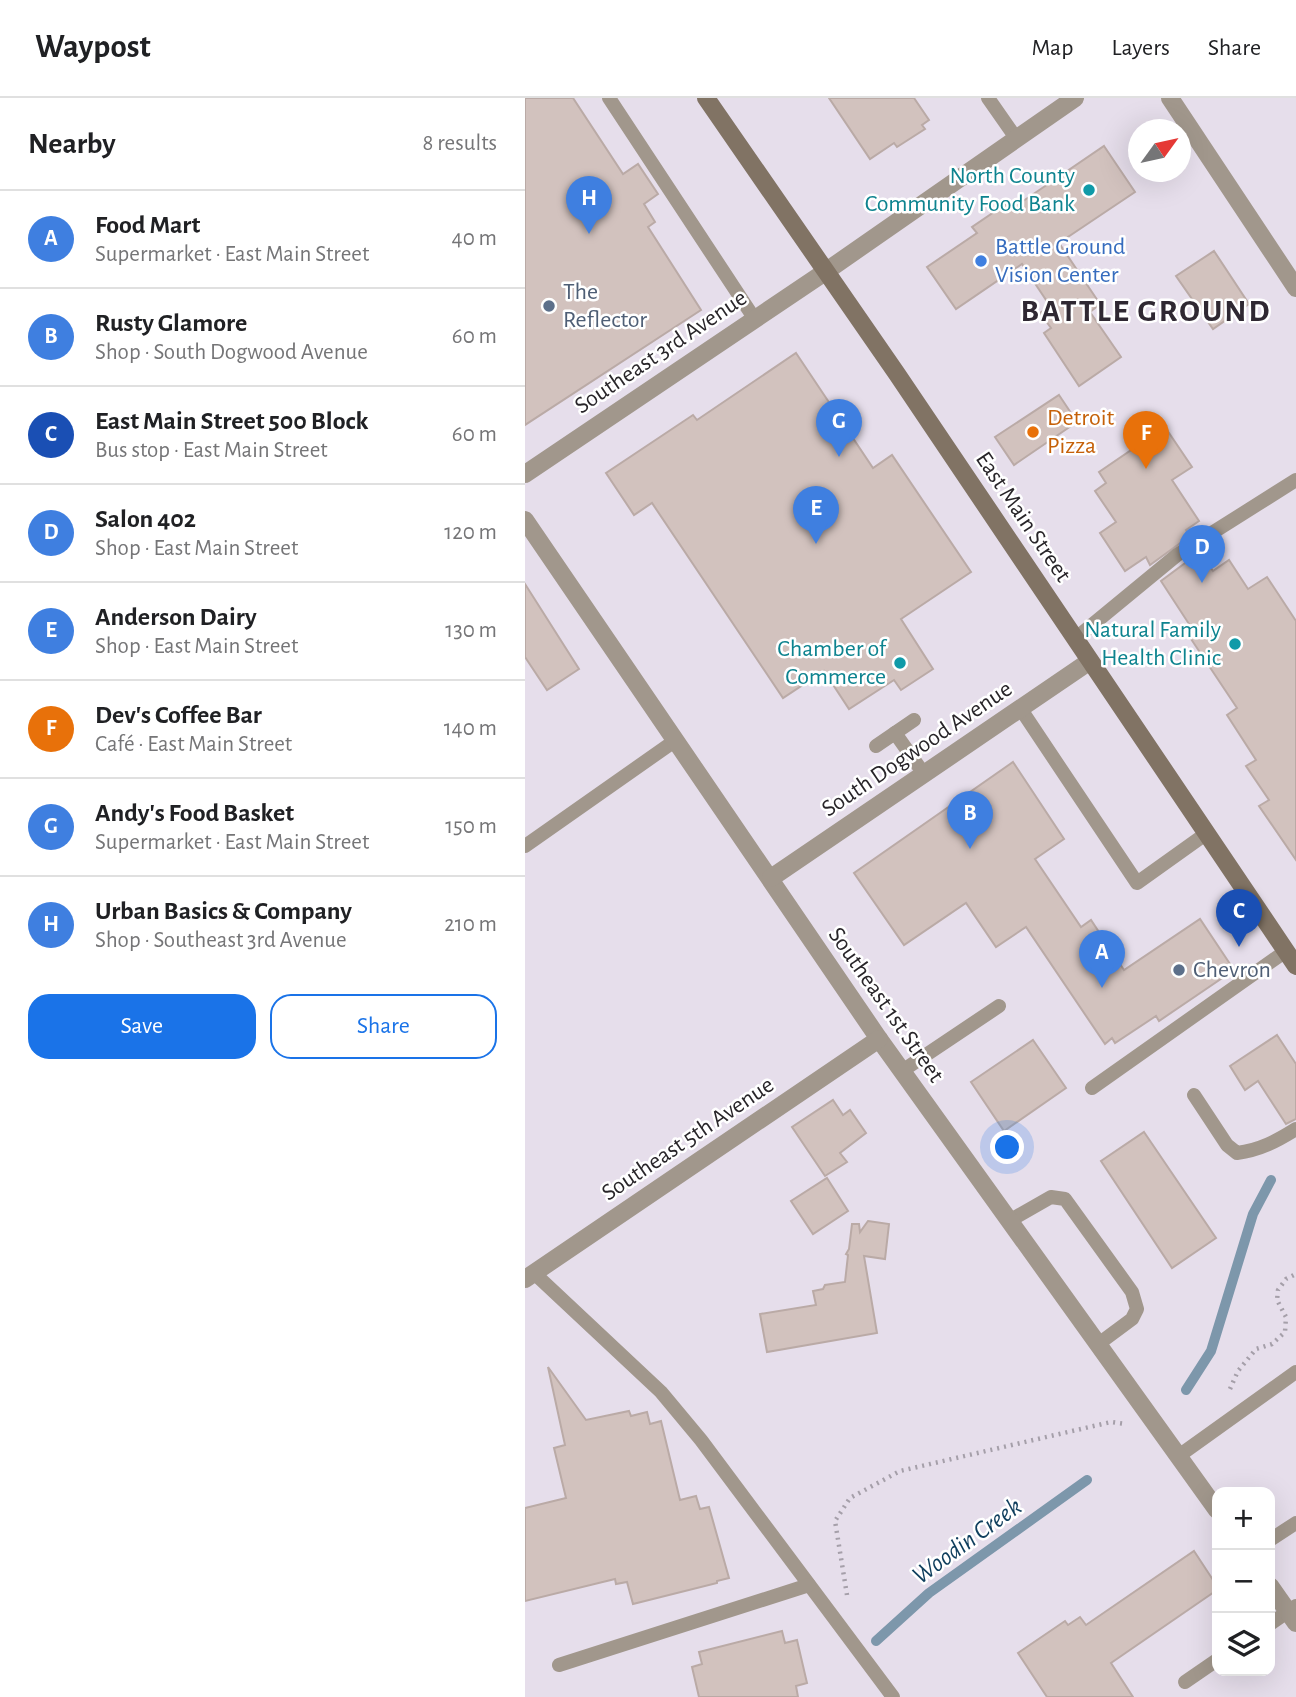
<!DOCTYPE html>
<meta charset="utf-8">
<style>
body{margin:0;font-family:"Alegreya Sans",sans-serif;background:#f2f2f2;color:#202124}
.controls{position:absolute;right:21px;bottom:21px;display:grid;overflow:hidden;border-radius:14px;box-shadow:0 7px 28px #0002}
.controls button{width:63px;height:63px;display:grid;place-items:center;padding:0;border:0;border-bottom:2px solid #e0e0e0;background:#fff;color:#202124;font:35px sans-serif}
.compass{position:absolute;left:603px;top:21px;width:63px;height:63px;border-radius:50%;background:#fff;box-shadow:0 7px 28px #0002;rotate:57deg}
.you{position:absolute;left:483px;top:1050px;width:24px;height:24px;margin:-18px;border:5px solid #fff;border-radius:50%;background:#1a73e8;box-shadow:0 0 0 10px #1a73e833}
.badge{display:grid;place-items:center;width:46px;height:46px;border-radius:50%;background:#1a73e8;color:#fff;font-size:23px;font-weight:700}
.pin{position:absolute;translate:-50% -58px;filter:drop-shadow(0 2px 4px #0008)}
.pin::after{content:'';position:absolute;top:37px;width:24px;height:21px;background:inherit;clip-path:polygon(0 0,100% 0,50% 100%)}
.list{margin:0;padding:0;list-style:none}
h2{display:flex;justify-content:space-between;align-items:center;height:91px;margin:0;padding:0 28px;font-size:30px}
h2 small{font-size:23px;font-weight:400;color:#757577}
.list li{display:grid;grid-template-columns:46px 1fr auto;gap:21px;align-items:center;box-sizing:border-box;height:98px;padding:0 28px;border-top:2px solid #e0e0e0}
.list b{display:block;font-size:26px;white-space:nowrap}
.list p{margin:0;font-size:23px;white-space:nowrap;color:#757577}
.list em{font-size:23px;font-style:normal;color:#757577}
.actions{display:flex;gap:14px;padding:21px 28px}
.actions a{flex:1;padding:16px 0;border:2px solid #1a73e8;border-radius:21px;text-align:center;font-size:24px;color:#1a73e8}
.actions .main{background:#1a73e8;color:#fff}
.icon{flex:none;width:38px;height:38px;fill:none;stroke:currentColor;stroke-width:2;stroke-linecap:round;stroke-linejoin:round}
.map{position:relative;flex:none;width:771px;height:1599px;overflow:hidden}
header{display:flex;align-items:center;gap:42px;box-sizing:border-box;height:98px;padding:0 35px;background:#fff;border-bottom:2px solid #e0e0e0}
header strong{font-size:33px}
nav{display:flex;gap:38px;margin-inline-start:auto;font-size:24px}
main{display:flex}
aside{flex:1;background:#fff}
.map>svg:first-child{display:block}
.lines{fill:none;stroke-linecap:round;stroke-linejoin:round}
.stream{stroke:#7d97ab;stroke-width:10}
.building{fill:#d2c2be;stroke:#baaaa6;stroke-width:2}
.path{stroke:#a59fa9;stroke-width:4.5;stroke-dasharray:2 5;stroke-linecap:butt}
.lane{stroke:#a1978c;stroke-width:14}
.street{stroke:#a1978c;stroke-width:18}
.secondary{stroke:#817364;stroke-width:18}
.culture-dot{fill:#0f9aa8;stroke:#fff;stroke-width:2.5}
.shop-dot{fill:#3f7fe0;stroke:#fff;stroke-width:2.5}
.service-dot{fill:#5c6f8a;stroke:#fff;stroke-width:2.5}
.food-dot{fill:#e8710a;stroke:#fff;stroke-width:2.5}
.labels{text-anchor:middle;dominant-baseline:central;stroke-width:5;stroke-linejoin:round;paint-order:stroke}
.culture-label{font-size:24px;fill:#0d838f;stroke:#fff;text-anchor:end}
.shop-label{font-size:24px;fill:#366cbe;stroke:#fff;text-anchor:start}
.service-label{font-size:24px;fill:#4e5e75;stroke:#fff;text-anchor:start}
.street-label{font-size:24px;fill:#282529;stroke:#fff}
.food-label{font-size:24px;fill:#c56008;stroke:#fff;text-anchor:start}
.water-label{font-size:26px;font-style:italic;fill:#0f3e5d;stroke:#fff}
.district-label{font-size:32px;font-weight:bold;letter-spacing:2px;fill:#2f2832;stroke:#fff}
</style>
<header>
<strong>Waypost</strong>
<nav><a>Map</a><a>Layers</a><a>Share</a></nav>
</header>
<main>
<aside>
<h2>Nearby<small>8 results</small></h2>
<ul class="list">
<li><span class="badge" style="background:#3f7fe0">A</span><div><b>Food Mart</b><p>Supermarket · East Main Street</p></div><em>40 m</em></li>
<li><span class="badge" style="background:#3f7fe0">B</span><div><b>Rusty Glamore</b><p>Shop · South Dogwood Avenue</p></div><em>60 m</em></li>
<li><span class="badge" style="background:#1a4fb4">C</span><div><b>East Main Street 500 Block</b><p>Bus stop · East Main Street</p></div><em>60 m</em></li>
<li><span class="badge" style="background:#3f7fe0">D</span><div><b>Salon 402</b><p>Shop · East Main Street</p></div><em>120 m</em></li>
<li><span class="badge" style="background:#3f7fe0">E</span><div><b>Anderson Dairy</b><p>Shop · East Main Street</p></div><em>130 m</em></li>
<li><span class="badge" style="background:#e8710a">F</span><div><b>Dev's Coffee Bar</b><p>Café · East Main Street</p></div><em>140 m</em></li>
<li><span class="badge" style="background:#3f7fe0">G</span><div><b>Andy's Food Basket</b><p>Supermarket · East Main Street</p></div><em>150 m</em></li>
<li><span class="badge" style="background:#3f7fe0">H</span><div><b>Urban Basics &amp; Company</b><p>Shop · Southeast 3rd Avenue</p></div><em>210 m</em></li>
</ul>
<div class="actions"><a class="main">Save</a><a>Share</a></div>
</aside>
<div class="map">
<svg width="771" height="1599" viewBox="0 0 771 1599">
<rect width="100%" height="100%" fill="#e6deeb"/>
<g class="lines">
<!-- stream -->
<g class="stream">
<path d="M661,1292L686,1253L728,1116L746,1082"/>
<path d="M351,1543L404,1495L562,1382"/>
</g>
</g>
<!-- building -->
<g class="building">
<path d="M0,0H48L98,76L113,66L133,96L119,106L130,124L123,129L176,212L0,327Z"/>
<path d="M304,0H389L404,22L397,27L400,31L372,49L369,45L345,61Z"/>
<path d="M579,48L610,94L534,145L575,206L565,214L596,259L554,288L519,235L526,230L515,215L525,208L497,166L431,211L402,169L452,135L447,129L481,106L485,112Z"/>
<path d="M689,153L724,206L688,231L651,178Z"/>
<path d="M271,255L348,370L367,357L446,474L376,521L408,571L376,592L369,582L324,611L299,573L258,600L127,405L109,417L81,375L168,317L172,322Z"/>
<path d="M534,297L550,321L544,325L546,328L489,367L470,339Z"/>
<path d="M640,329L667,369L647,382L674,423L661,432L665,438L625,467L621,459L600,473L575,435L591,424L570,393L581,385L574,374Z"/>
<path d="M675,454L688,473L704,462L723,491L742,479L771,523V762L734,708L744,702L721,668L731,662L702,617L712,610L660,532L666,529L636,483Z"/>
<path d="M0,486L54,571L22,592L0,559Z"/>
<path d="M488,664L539,741L510,761L556,829L566,822L599,872L675,821L709,872L634,923L631,918L590,945L587,940L580,946L501,829L471,849L441,805L379,847L329,775Z"/>
<path d="M752,937L771,966V1021L761,1026L733,983L720,992L705,968Z"/>
<path d="M508,942L541,990L479,1033L446,984Z"/>
<path d="M308,1002L318,1017L325,1012L341,1035L315,1055L322,1064L300,1078L267,1029Z"/>
<path d="M619,1034L691,1140L647,1170L576,1063Z"/>
<path d="M302,1080L323,1113L288,1136L266,1103Z"/>
<path d="M343,1123L364,1126L360,1161L339,1158L352,1235L242,1254L235,1216L291,1207L288,1193L298,1191L300,1187L320,1184L323,1157L321,1156L324,1151L327,1126H334L335,1134Z"/>
<path d="M23,1269L61,1322L104,1313L106,1318L122,1314L125,1326L136,1323L155,1402L171,1398L175,1411L184,1409L204,1480L192,1483V1485L108,1506L102,1484L91,1486L90,1481L0,1503V1410L41,1400L29,1350L40,1347Z"/>
<path d="M669,1453L692,1488V1492L586,1565L608,1599H522L493,1555L540,1523L543,1527L555,1519L561,1527Z"/>
<path d="M257,1533L260,1545L272,1542L282,1585L271,1588L273,1599H174L167,1569L177,1566L174,1554Z"/>
</g>
<g class="lines">
<!-- path -->
<g class="path">
<path d="M705,1291L713,1273L731,1251L747,1246L760,1234L761,1219L752,1202L753,1192L761,1181L771,1176"/>
<path d="M322,1497L310,1423L325,1400L375,1373L586,1324L601,1326"/>
</g>
<!-- lane -->
<g class="lane">
<path d="M84,0L229,220"/>
<path d="M463,0L491,40"/>
<path d="M550,541L652,457L771,382"/>
<path d="M495,610L612,785L682,735"/>
<path d="M370,635L399,676"/>
<path d="M351,648L389,622"/>
<path d="M0,748L151,642"/>
<path d="M377,973L474,908"/>
<path d="M567,990L761,853"/>
<path d="M669,997L702,1047L712,1055C735,1052 752,1043 771,1031"/>
<path d="M484,1123L526,1099L540,1101L607,1194L612,1211L607,1221L572,1247"/>
<path d="M10,1176L136,1294L176,1342L368,1599"/>
<path d="M655,1357L771,1274"/>
<path d="M745,1442L771,1425"/>
<path d="M745,1526L771,1508"/>
<path d="M34,1567L284,1487"/>
<path d="M660,1584L692,1562"/>
</g>
<!-- street -->
<g class="street">
<path d="M645,0L771,190"/>
<path d="M0,376L300,174L550,0"/>
<path d="M0,422L354,941L692,1412"/>
<path d="M246,780L565,563"/>
<path d="M0,1181L354,941"/>
<path d="M745,1488L771,1525"/>
</g>
<!-- secondary -->
<path class="secondary" d="M181,0L372,276L771,868"/>
</g>
<!-- markers -->
<g class="culture-dot">
<circle cx="564" cy="92" r="7"/>
<circle cx="710" cy="546" r="7"/>
<circle cx="375" cy="565" r="7"/>
</g>
<circle class="shop-dot" cx="456" cy="163" r="7"/>
<g class="service-dot">
<circle cx="24" cy="208" r="7"/>
<circle cx="654" cy="872" r="7"/>
</g>
<circle class="food-dot" cx="508" cy="334" r="7"/>
<g class="labels">
<!-- culture labels -->
<g class="culture-label">
<text x="550" y="78">North County<tspan x="550" dy="28">Community Food Bank</tspan></text>
<text x="696" y="532">Natural Family<tspan x="696" dy="28">Health Clinic</tspan></text>
<text x="361" y="551">Chamber of<tspan x="361" dy="28">Commerce</tspan></text>
</g>
<!-- shop labels -->
<g class="shop-label">
<text x="470" y="149">Battle Ground<tspan x="470" dy="28">Vision Center</tspan></text>
</g>
<!-- service labels -->
<g class="service-label">
<text x="38" y="194">The<tspan x="38" dy="28">Reflector</tspan></text>
<text x="668" y="872">Chevron</text>
</g>
<!-- street labels -->
<g class="street-label">
<text transform="translate(136 254) rotate(-34)">Southeast 3rd Avenue</text>
<text transform="translate(498 419) rotate(56)">East Main Street</text>
<text transform="translate(392 651) rotate(-34)">South Dogwood Avenue</text>
<text transform="translate(361 907) rotate(55)">Southeast 1st Street</text>
<text transform="translate(163 1041) rotate(-34)">Southeast 5th Avenue</text>
</g>
<!-- food labels -->
<g class="food-label">
<text x="522" y="320">Detroit<tspan x="522" dy="28">Pizza</tspan></text>
</g>
<!-- water labels -->
<g class="water-label">
<text transform="translate(442 1443) rotate(-36)">Woodin Creek</text>
</g>
<!-- district labels -->
<g class="district-label">
<text x="621" y="213">BATTLE GROUND</text>
</g>
</g>
</svg>
<div class="controls">
<button>+</button>
<button>−</button>
<button><svg class="icon" aria-label="layers" viewBox="0 0 24 24"><path d="M12 4l9 5-9 5-9-5zM3 14l9 5 9-5"/></svg></button>
</div>
<svg class="compass" viewBox="-18 -18 36 36"><path d="M0-13l5 13h-10z" fill="#e53935"/><path d="M0 13l5-13h-10z" fill="#757577"/></svg>
<div class="you"></div>
<div class="pin badge" style="left:577px;top:890px;background:#3f7fe0">A</div>
<div class="pin badge" style="left:445px;top:751px;background:#3f7fe0">B</div>
<div class="pin badge" style="left:714px;top:849px;background:#1a4fb4">C</div>
<div class="pin badge" style="left:677px;top:485px;background:#3f7fe0">D</div>
<div class="pin badge" style="left:291px;top:446px;background:#3f7fe0">E</div>
<div class="pin badge" style="left:621px;top:371px;background:#e8710a">F</div>
<div class="pin badge" style="left:314px;top:359px;background:#3f7fe0">G</div>
<div class="pin badge" style="left:64px;top:136px;background:#3f7fe0">H</div>
</div>
</main>
